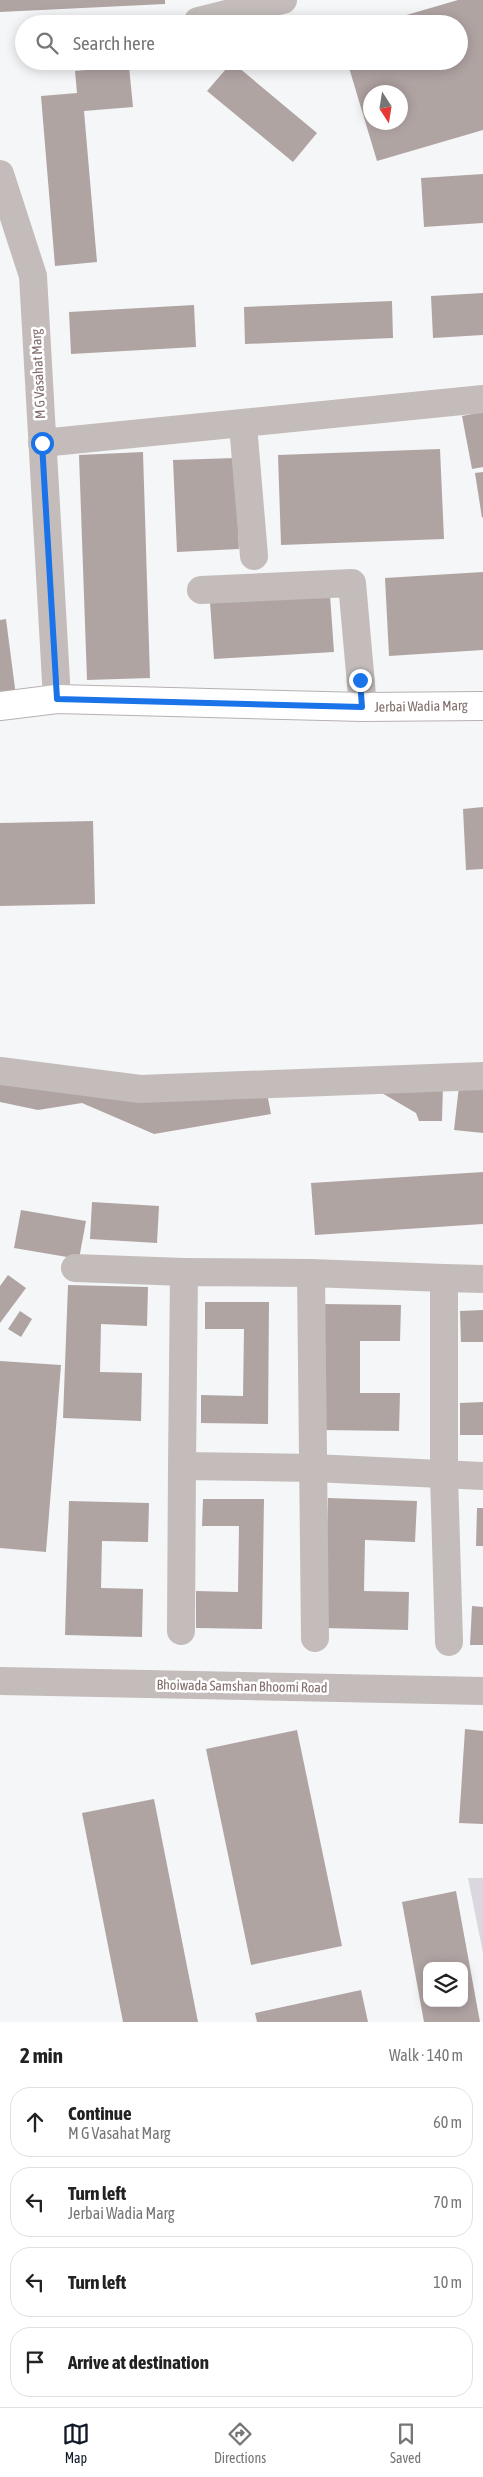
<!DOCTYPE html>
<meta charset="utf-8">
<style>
body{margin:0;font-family:"Asap Condensed",sans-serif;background:#f6f6f6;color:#222}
.controls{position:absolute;right:15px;bottom:15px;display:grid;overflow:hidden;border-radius:10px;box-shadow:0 2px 12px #0003}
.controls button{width:45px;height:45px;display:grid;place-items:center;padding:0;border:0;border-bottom:1px solid #e0e0e0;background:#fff;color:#222;font:25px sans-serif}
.compass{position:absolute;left:363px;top:85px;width:45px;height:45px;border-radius:50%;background:#fff;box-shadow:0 2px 12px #0003;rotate:168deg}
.stop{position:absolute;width:15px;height:15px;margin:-11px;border:4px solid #1a73e8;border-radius:50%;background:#fff}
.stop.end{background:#1a73e8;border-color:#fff;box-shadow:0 1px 5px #0008}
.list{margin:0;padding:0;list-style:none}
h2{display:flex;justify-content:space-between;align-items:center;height:65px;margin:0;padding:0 20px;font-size:21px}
h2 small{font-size:16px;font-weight:400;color:#767676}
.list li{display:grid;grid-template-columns:32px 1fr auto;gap:15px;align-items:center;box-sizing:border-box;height:70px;margin:0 10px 10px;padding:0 10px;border:1px solid #e0e0e0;border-radius:20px}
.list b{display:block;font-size:19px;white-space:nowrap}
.list p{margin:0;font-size:16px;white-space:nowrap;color:#767676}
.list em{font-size:16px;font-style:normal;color:#767676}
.icon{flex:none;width:28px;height:28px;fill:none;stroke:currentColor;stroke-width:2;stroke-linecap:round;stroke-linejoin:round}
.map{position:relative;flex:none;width:483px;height:2022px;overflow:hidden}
.search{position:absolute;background:#fff;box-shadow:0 2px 12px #0003;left:15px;right:15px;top:15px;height:55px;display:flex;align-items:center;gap:12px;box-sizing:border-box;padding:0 18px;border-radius:28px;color:#767676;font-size:19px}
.sheet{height:385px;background:#fff}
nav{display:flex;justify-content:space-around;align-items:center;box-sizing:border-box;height:70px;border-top:1px solid #e0e0e0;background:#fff;font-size:14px;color:#767676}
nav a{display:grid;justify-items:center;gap:2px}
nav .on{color:#111827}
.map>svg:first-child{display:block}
.green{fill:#dad7de}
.building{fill:#b0a4a3;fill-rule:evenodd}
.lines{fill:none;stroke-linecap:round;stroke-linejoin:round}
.major-casing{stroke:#b7b1b0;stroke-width:30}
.minor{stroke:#c3bcbb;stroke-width:28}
.major{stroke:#fff;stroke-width:28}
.route{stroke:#1a73e8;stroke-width:6}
.labels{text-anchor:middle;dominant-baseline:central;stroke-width:5;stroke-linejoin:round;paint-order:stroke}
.street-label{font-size:14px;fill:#826e6b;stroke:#fff}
</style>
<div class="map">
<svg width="483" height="2022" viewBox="0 0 483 2022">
<rect width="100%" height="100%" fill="#f5f6f8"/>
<!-- green -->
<path class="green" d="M468,1878H483V1953Z"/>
<!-- building -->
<g class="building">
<path d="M0,0H165V4L0,12Z"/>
<path d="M458,0H483V130L377,161L347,61H459V24L379,23ZM370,92H400V122H370Z"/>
<path d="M232,62L317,133L293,162L207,91Z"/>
<path d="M129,66L133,107L84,111L97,262L55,266L41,96L77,93L75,71Z"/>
<path d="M483,174V223L424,227L421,178Z"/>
<path d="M483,293V335L433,338L431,296Z"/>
<path d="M392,301L393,338L245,344L244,307Z"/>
<path d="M194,305L196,347L71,354L69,312Z"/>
<path d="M483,412V467L472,469L462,416Z"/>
<path d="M440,449L444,539L281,545L278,455Z"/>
<path d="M143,452L150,678L87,680L79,455Z"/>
<path d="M235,458L239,549L177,552L173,460Z"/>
<path d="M483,472V517L482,518L475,473Z"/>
<path d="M483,572V650L389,656L385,578Z"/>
<path d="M330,595L334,652L214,659L210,602Z"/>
<path d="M6,619L16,696L0,698V620Z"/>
<path d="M483,807V869L466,870L463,809Z"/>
<path d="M93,821L95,904L0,906V823Z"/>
<path d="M0,1077L267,1093L271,1114L154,1134L82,1103L38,1110L0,1102Z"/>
<path d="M443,1085L442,1121H419L416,1113L370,1086Z"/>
<path d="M459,1086L483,1089V1133L454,1130Z"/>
<path d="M483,1172V1224L315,1235L311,1183Z"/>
<path d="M92,1202L159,1206L157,1243L90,1239Z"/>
<path d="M21,1210L86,1221L79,1259L14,1248Z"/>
<path d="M8,1275L26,1288L0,1323V1286Z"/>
<path d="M68,1285L148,1287L147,1326L101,1324L100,1372L142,1373L141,1421L63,1418Z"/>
<path d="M205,1302H269L268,1424L201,1423V1395L243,1396L244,1329H205Z"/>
<path d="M323,1304L401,1305L400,1341H360V1393H400L399,1431L322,1430Z"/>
<path d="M483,1310V1342H461L460,1311Z"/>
<path d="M20,1311L32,1319L21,1337L8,1329Z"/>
<path d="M0,1361L61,1365L46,1552L0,1548Z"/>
<path d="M483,1402V1435H460V1403Z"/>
<path d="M328,1498L417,1501L415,1542L365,1540L364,1591L409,1592L408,1630L324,1628Z"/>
<path d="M203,1499H264L262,1629L196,1628V1591L238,1592L239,1526H202Z"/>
<path d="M69,1501L149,1503L148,1542L102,1541L101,1588L143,1589L142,1637L65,1635Z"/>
<path d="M477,1508H483V1546H476Z"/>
<path d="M472,1606L483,1607V1645H470Z"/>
<path d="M465,1729L483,1731V1824L459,1823Z"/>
<path d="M297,1730L342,1946L251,1965L206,1749Z"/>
<path d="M154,1799L198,2022H123L82,1813Z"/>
<path d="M456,1891L480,2022H424L402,1902ZM427,1966H464V2003H427Z"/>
<path d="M361,1990L368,2022H257L255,2013Z"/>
</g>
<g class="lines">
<defs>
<path id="major" d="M0,706L57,699L363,707L483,706"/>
</defs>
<!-- major casing -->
<use href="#major" class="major-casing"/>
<!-- minor -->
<g class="minor">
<path d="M198,21L283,0"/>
<path d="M0,174L33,276L57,699"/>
<path d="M243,425L254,556"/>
<path d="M42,443L483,399"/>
<path d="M201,590L352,583L363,707"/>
<path d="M0,1071L140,1089L483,1076"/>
<path d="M75,1268L184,1272"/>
<path d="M444,1278L483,1279"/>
<path d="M182,1466L184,1272L311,1273"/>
<path d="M181,1631L182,1466L314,1468L483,1476"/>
<path d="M315,1638L311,1273L444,1278V1475L449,1642"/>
<path d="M0,1681L483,1691"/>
</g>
<!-- major -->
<use href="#major" class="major"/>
</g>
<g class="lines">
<!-- route -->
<path class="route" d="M42,443L57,699L362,707L360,680"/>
</g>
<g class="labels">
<!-- street labels -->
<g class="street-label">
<text transform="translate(38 374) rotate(-93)">M G Vasahat Marg</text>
<text transform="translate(421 706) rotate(-1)">Jerbai Wadia Marg</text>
<text transform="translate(242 1686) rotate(1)">Bhoiwada Samshan Bhoomi Road</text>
</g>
</g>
</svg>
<div class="controls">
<button><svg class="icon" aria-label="layers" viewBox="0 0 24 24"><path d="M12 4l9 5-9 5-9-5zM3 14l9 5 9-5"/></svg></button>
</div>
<svg class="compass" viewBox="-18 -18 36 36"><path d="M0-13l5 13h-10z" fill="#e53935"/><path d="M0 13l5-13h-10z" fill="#767676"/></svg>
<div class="stop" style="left:42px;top:443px"></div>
<div class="stop end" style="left:360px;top:680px"></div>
<div class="search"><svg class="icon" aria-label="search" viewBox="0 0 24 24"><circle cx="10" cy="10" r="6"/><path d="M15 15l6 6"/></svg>Search here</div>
</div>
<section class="sheet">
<h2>2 min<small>Walk · 140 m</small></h2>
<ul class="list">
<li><svg class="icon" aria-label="ahead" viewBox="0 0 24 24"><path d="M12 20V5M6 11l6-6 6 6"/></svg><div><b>Continue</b><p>M G Vasahat Marg</p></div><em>60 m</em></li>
<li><svg class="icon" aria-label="left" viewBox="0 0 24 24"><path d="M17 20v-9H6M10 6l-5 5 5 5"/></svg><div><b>Turn left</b><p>Jerbai Wadia Marg</p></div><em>70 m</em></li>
<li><svg class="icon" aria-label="left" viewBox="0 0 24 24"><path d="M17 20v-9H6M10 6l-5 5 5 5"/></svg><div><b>Turn left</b></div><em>10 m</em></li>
<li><svg class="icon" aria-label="arrive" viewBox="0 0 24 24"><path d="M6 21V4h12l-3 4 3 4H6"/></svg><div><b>Arrive at destination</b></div></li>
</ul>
</section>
<nav>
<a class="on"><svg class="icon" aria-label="map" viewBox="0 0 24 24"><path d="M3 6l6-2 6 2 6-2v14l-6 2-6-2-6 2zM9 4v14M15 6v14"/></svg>Map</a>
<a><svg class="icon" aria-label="directions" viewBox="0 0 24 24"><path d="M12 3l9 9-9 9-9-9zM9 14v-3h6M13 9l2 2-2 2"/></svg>Directions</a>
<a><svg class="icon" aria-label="saved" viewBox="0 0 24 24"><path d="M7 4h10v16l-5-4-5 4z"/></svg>Saved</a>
</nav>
